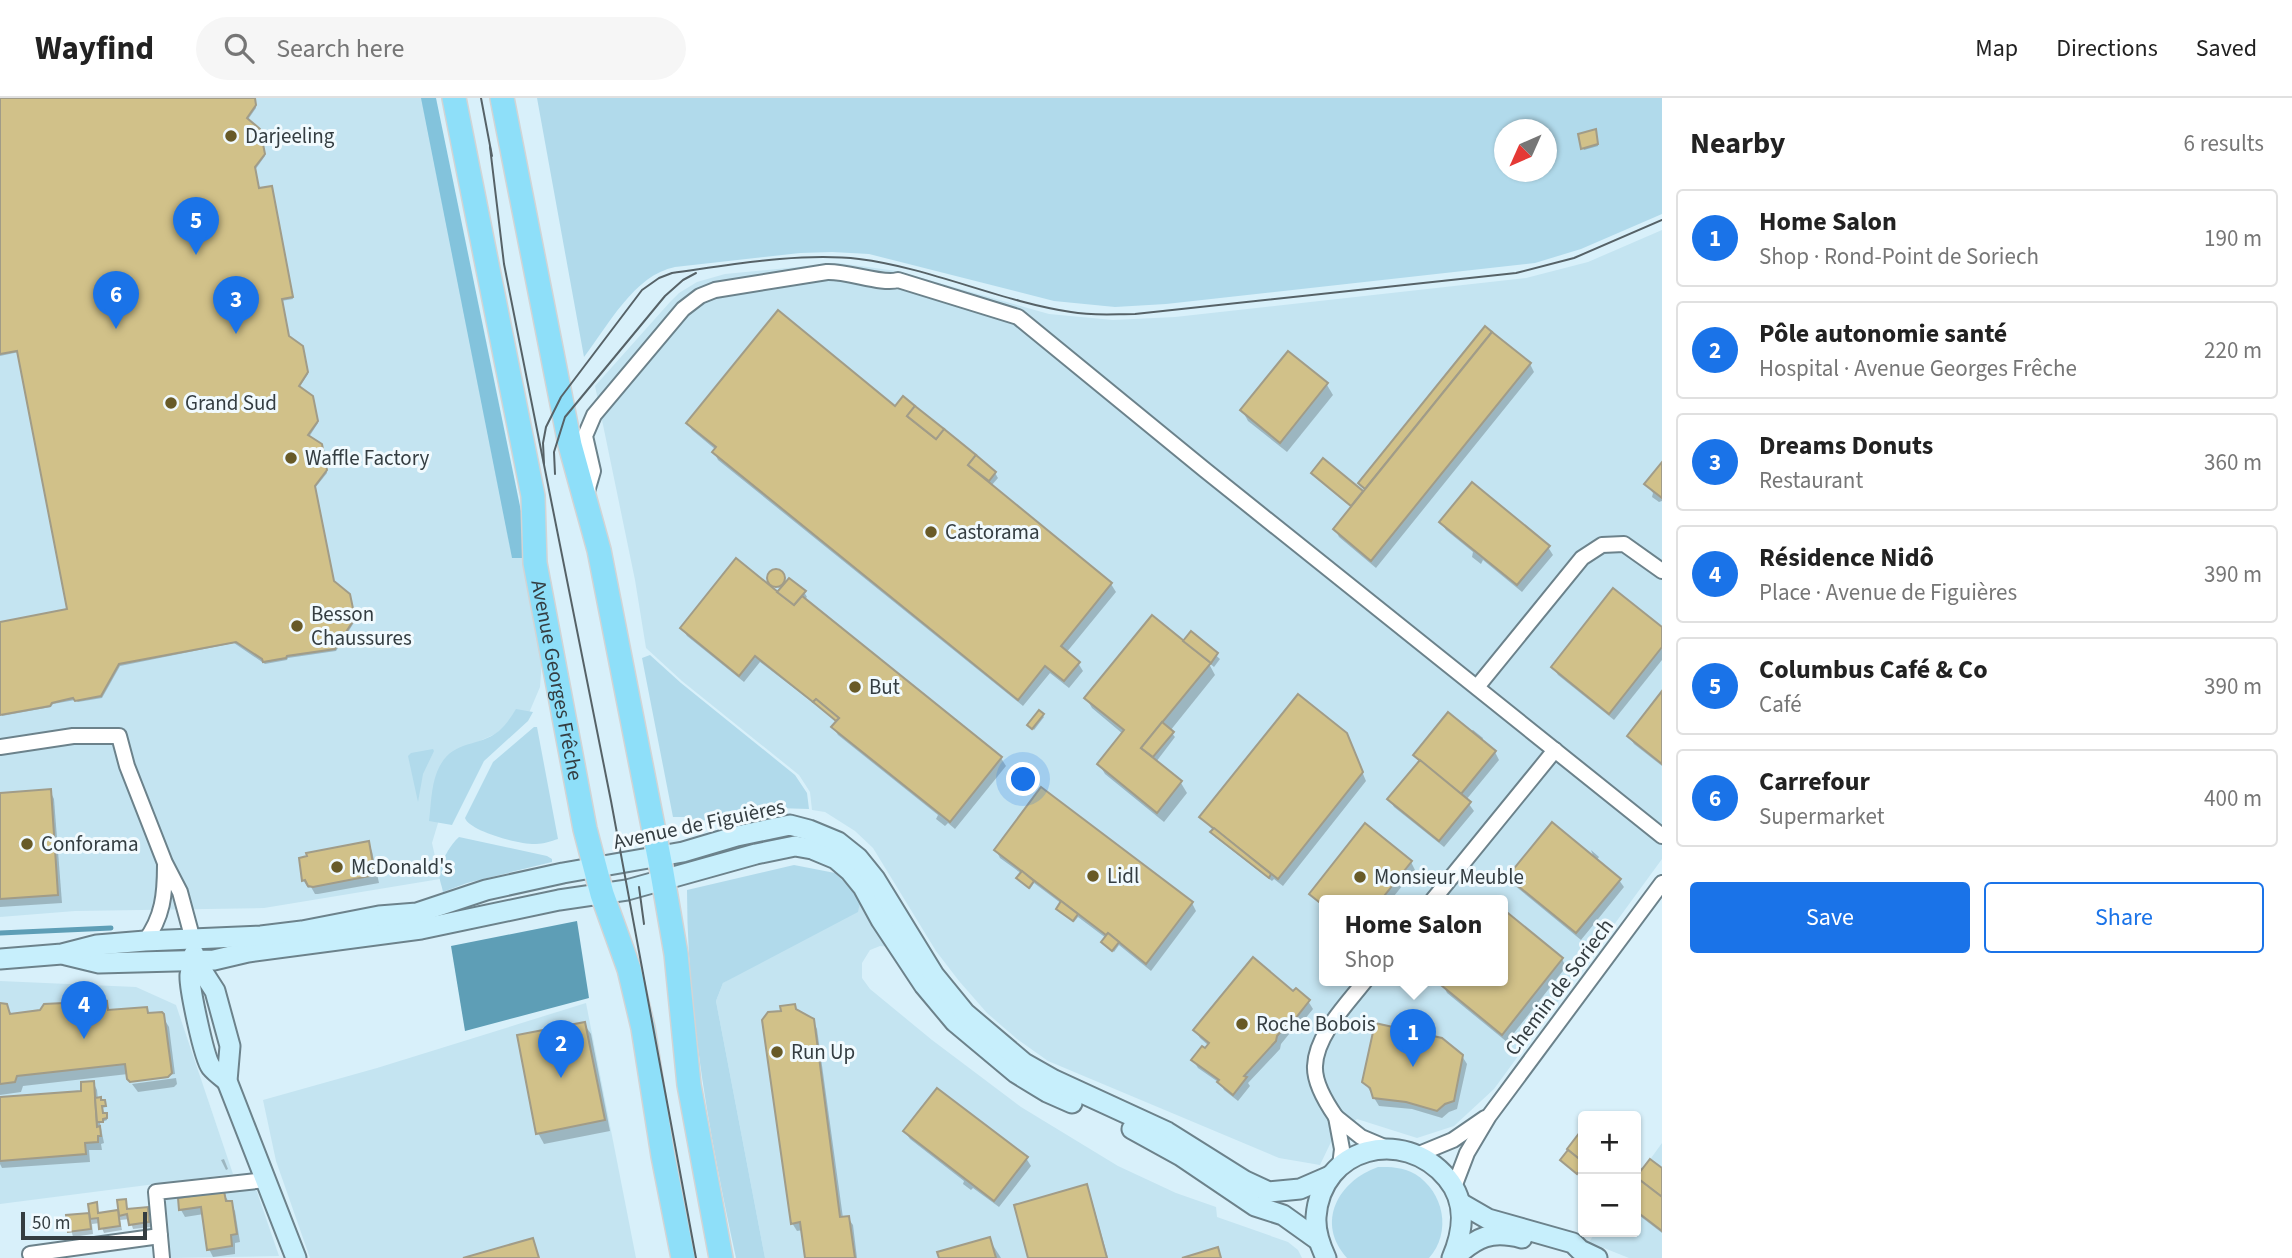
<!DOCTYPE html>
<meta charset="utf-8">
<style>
body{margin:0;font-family:"Source Sans 3",sans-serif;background:#f6f6f6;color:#222}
.controls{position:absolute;right:21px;bottom:21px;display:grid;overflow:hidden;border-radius:7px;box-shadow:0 2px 5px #0004}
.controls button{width:63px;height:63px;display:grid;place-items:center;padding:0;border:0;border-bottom:2px solid #e0e0e0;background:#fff;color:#222;font:35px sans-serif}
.compass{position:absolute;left:1494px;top:21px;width:63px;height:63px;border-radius:50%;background:#fff;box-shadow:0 2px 5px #0004;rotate:225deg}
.scale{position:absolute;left:21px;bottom:18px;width:126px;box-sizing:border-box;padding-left:7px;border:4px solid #343d41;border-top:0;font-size:19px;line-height:24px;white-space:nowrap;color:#343d41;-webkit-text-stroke:5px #f1fafe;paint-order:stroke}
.you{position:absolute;left:1024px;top:682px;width:24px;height:24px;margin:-18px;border:5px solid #fff;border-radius:50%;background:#1a73e8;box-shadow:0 0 0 10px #1a73e833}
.badge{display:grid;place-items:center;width:46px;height:46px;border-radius:50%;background:#1a73e8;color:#fff;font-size:23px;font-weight:700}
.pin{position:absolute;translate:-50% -58px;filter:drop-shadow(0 2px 4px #0008)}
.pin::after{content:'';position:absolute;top:37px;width:24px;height:21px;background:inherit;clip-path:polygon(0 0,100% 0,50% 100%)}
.popup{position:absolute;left:1319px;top:797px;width:189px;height:91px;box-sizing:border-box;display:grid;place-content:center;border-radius:7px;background:#fff;filter:drop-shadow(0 2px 5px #0005);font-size:23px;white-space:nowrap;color:#767676}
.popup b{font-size:26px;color:#222}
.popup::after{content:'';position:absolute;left:50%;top:100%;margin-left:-14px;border:14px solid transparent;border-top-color:#fff}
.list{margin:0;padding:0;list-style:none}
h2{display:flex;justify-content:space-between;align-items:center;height:91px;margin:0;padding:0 28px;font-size:30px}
h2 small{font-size:23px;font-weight:400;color:#767676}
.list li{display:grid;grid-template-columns:46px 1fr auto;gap:21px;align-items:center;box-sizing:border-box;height:98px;margin:0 14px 14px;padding:0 14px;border:2px solid #e0e0e0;border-radius:7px}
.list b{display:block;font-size:26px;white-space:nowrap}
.list p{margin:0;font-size:23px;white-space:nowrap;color:#767676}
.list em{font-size:23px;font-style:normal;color:#767676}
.actions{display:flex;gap:14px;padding:21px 28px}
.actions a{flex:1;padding:16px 0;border:2px solid #1a73e8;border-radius:7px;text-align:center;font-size:24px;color:#1a73e8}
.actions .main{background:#1a73e8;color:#fff}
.icon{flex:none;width:38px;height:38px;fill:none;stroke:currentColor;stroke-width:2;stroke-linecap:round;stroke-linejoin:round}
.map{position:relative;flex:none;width:1662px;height:1160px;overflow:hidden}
header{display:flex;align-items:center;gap:42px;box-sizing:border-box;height:98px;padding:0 35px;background:#fff;border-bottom:2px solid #e0e0e0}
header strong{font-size:33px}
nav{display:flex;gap:38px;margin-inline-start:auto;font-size:24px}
.search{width:490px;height:63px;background:#f6f6f6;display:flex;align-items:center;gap:18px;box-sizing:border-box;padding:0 24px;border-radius:38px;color:#767676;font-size:26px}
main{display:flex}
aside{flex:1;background:#fff}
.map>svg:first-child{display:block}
.built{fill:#c4e4f1;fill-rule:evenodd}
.green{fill:#b1daeb;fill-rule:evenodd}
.forest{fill:#83c3dc}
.water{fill:#5e9eb6}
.shadow{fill:#0003}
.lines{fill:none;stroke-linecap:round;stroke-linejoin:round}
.stream{stroke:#5e9eb6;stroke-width:5}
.building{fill:#d1c189;stroke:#a19c88;stroke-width:2}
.street-casing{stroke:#6c828b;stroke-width:18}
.secondary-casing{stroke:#6c828b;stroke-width:23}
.primary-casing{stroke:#d2d4d5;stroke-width:26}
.street{stroke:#fff;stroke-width:14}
.secondary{stroke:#c7effc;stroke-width:19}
.primary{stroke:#8edff9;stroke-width:23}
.tram{stroke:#566267;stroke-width:2}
.poi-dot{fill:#685a27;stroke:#f1fafe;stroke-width:2.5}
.labels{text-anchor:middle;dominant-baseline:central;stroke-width:6;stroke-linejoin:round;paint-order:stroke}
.poi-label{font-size:21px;fill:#343d41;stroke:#f1fafe;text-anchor:start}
.street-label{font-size:21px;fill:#343d41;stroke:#f1fafe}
</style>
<header>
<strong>Wayfind</strong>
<div class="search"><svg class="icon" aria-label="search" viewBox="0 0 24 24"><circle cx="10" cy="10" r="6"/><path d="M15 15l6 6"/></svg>Search here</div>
<nav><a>Map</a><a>Directions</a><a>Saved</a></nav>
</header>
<main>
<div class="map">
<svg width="1662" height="1160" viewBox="0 0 1662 1160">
<rect width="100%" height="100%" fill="#d8f0fa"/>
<!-- built -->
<g class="built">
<path d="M0,0H434L542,561L540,589L526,622L460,652L432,745L440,781L264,810L75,813L0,819Z"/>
<path d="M1662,132V761L1494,991L1454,1028L1417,1040L1357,1021L1331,1044L1320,1067L1279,1060L1048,963L1017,941L987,915L959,883L936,853L873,750L855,733L825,714L812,712L810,694L799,677L682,583L646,550L635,482L595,288L670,204L679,195L697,184L725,176L838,165L897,173L1049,216L1113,222L1175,219L1526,180L1588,164ZM1324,803H1502V883H1324Z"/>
<path d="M861,800L890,849L880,848L870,852L862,865V880L870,891L932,942L1021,1009L1118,1068L1176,1095L1216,1109L1217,1119L1288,1144L1298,1152L1302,1160H765L716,903L723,885Z"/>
<path d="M0,883L136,889L176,907L233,1076L0,1106Z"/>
<path d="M586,905L636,1160H310L276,1063L263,1002L377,970Z"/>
<path d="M1662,1045V1160H1629L1589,1144L1596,1134H1636V1081Z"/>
<path d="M255,1088L279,1158L170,1160L163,1101Z"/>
</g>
<!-- green -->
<g class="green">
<path d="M537,0H1662V116L1581,151L1535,165L1166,206L1115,209L1054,203L869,156L832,154L800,155L675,169C634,177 608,228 584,259ZM1504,32H1546V74H1504Z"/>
<path d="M650,557L681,585L795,677L807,695L809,711L776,710L694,724L686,719H673L642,560Z"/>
<path d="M516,611L533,614L528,623L484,663L452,727L429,723C431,707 431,689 437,674C451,640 476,651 499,633C506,627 511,619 516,611Z"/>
<path d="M534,629H537L558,741C551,743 544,746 536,746C521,747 469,733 465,720L493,664Z"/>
<path d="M433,651L434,653L423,676L418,704L408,658L411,655Z"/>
<path d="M459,739L547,758L552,761V764L467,785L443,794C442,788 439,781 439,776C440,764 451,746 459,739Z"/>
<path d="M794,767L835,775L861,800L858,814L723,885L716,903L765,1160H736C710,1040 687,916 687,792Z"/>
<path d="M1378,1069C1391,1069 1403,1069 1415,1076C1444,1094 1452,1134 1429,1160H1347C1315,1125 1338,1083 1378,1069Z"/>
</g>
<!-- forest -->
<path class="forest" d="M421,0H436L521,413L524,460H512Z"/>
<!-- water -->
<path class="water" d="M577,823L589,900L465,933L451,848Z"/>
<!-- shadow -->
<g class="shadow">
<path d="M0,0H254L256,10L247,23L260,35L265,58L255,72L259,92H272L293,201L281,203L289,240L303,252L308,276L299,290L313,301L318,325L309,339L322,350L327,375L315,390L334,485L350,499L355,523L336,553L288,560L287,562L265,566L234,545L120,568L102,600L78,604L75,602L53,606L51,609L2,618L0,526L69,513L19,254L0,258Z"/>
<path d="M1596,35L1598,48L1584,52L1583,50Z"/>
<path d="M1486,231L1530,266L1534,274L1376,470L1339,439L1335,431L1352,410L1313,375L1363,397L1365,393L1360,385Z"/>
<path d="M1288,255L1327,287L1333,297L1287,354L1248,323L1242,312Z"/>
<path d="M895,310L995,375L998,380L991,388L1111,486L1116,494L1066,555L1078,565L1083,573L1069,590L1050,575L1023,608L718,362L714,354L716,352L692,332L688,325Z"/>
<path d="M1662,366V403L1659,404L1652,399L1653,395L1646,386Z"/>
<path d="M1441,424L1548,449L1553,457L1522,494L1483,462L1481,466L1472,459L1473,454L1446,432Z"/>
<path d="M776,472L781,474L787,485L804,494L807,499L804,502L1001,660L1006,668L955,731L948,725L945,728L936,721L938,717L838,637L833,629L838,624L760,564L744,584L687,538L682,530L778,497L785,487L779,490L773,488L769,480L771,475Z"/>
<path d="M1614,493L1662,532V562L1614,622L1558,577L1553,569Z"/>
<path d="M1191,535L1220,561L1214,569L1208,564L1215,577L1170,633L1175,639L1156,664L1181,685L1187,695L1164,724L1105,676L1099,666L1123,636L1092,610L1086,600L1183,545Z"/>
<path d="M1662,596V668L1634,646L1629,638Z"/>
<path d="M1043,618L1044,619L1034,632L1030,629Z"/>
<path d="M1473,632L1483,640L1482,643L1495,654L1499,662L1466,702L1474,713L1444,749L1394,709L1389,701L1420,665L1415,658Z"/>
<path d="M1350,645L1366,683L1283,788L1274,781L1272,783L1215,739L1214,733L1202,720Z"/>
<path d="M50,693L54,701L62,805L0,809V696Z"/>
<path d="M368,745L372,753L379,785L318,796H315L311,789L308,790L303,782Z"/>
<path d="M996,752L1192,805L1196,813L1151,873L1119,847L1114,854L1104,846L1106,840L1078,819L1074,824L1059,813L1062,806L1034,785L1030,791L1019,782L1022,776L1000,760Z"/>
<path d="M1591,752L1599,759L1596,763L1619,782L1624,789L1581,842L1514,787L1509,779L1594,760Z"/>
<path d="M1411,764L1415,772L1390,803H1324V810L1311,796Z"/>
<path d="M1503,814L1562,861L1566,869L1507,944L1447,895L1443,887L1502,883Z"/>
<path d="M1293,896L1308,903L1313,911L1300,927L1298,925L1281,946L1280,951L1248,985L1250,988L1238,1003L1224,992L1221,986L1198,970L1193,962L1209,948L1200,940L1195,932Z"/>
<path d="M106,905L111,914L146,910L150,917L161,916L169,929L175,976L131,982V985L128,976L23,988L21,994L0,997V907H6L12,917Z"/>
<path d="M797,913L813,923L817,931L843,1120H848L853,1127L857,1160H807L803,1132L797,1133L792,1125Z"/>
<path d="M584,926L591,936L610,1033L544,1046L538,1035Z"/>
<path d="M1462,958L1467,966L1457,1011L1449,1014L1442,1020L1412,1011L1379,1008L1364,983Z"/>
<path d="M176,980L177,986L174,989L138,994L132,986Z"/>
<path d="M93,984L97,992L98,1002L105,1005L106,1009L102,1010L103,1017L107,1019V1022L100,1025L104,1045L101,1046L102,1052H89L90,1064L2,1070L0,1066V1000L83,994Z"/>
<path d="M905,1034L1026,1060L1031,1068L999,1109L973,1090L971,1092L963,1086L964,1083L910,1041Z"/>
<path d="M224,1061L228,1071L226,1072L221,1062Z"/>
<path d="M1650,1064L1662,1073V1135L1636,1115V1065L1644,1072Z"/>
<path d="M1086,1088L1090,1096L1108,1160H1030Z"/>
<path d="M223,1095L235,1113L240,1144L235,1145V1156L213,1159L209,1151L204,1116L185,1119L181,1112Z"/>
<path d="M125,1103L128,1113L147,1111L151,1129L133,1131L130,1121L120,1122L122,1132L104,1135L100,1125L92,1126L93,1136L73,1139L68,1119L91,1116L96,1106L99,1116L120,1114Z"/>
<path d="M989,1141L1001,1160H941Z"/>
</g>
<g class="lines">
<!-- stream -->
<path class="stream" d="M0,835L111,830"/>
</g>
<!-- building -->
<g class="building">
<path d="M0,0H255L256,7L247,20L260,31L265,56L255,69L259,90L272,88L293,199L282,201L289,238L303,248L308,274L299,288L313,298L318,323L308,337L322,346L327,372L315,388L334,483L350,496L355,520L335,551L287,558L286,560L263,564L262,561L236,544L119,566L101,598L75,603L73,600L52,605L50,608L0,617V524L67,511L17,253L0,256Z"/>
<path d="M1596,31L1598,46L1581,51L1578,36Z"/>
<path d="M778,212L895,308L903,298L915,308L907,318L936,341L944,331L976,357L968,367L1112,485L1061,548L1080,564L1064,583L1045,568L1018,602L712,354L716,349L686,325Z"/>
<path d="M1485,228L1492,234L1365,391L1358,385Z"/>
<path d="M1492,234L1531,265L1371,463L1333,431Z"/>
<path d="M1288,253L1328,285L1280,345L1240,312Z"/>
<path d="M915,308L944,331L936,341L907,318Z"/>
<path d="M976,357L996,374L989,383L968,367Z"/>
<path d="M1323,360L1363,393L1351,408L1311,375Z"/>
<path d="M1662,364V400L1644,386Z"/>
<path d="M1472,384L1550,448L1517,487L1439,424Z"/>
<path d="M736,460L794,507L802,498L1002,659L950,724L831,629L839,620L816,601L813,604L755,558L739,578L680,530Z"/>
<circle cx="776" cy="480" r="9"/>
<path d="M789,480L806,493L794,507L777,494Z"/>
<path d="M1613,490L1662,529V549L1609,616L1551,569Z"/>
<path d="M1152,517L1211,565L1141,650L1182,683L1157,715L1097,666L1124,632L1084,600Z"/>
<path d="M1191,533L1218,555L1211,565L1183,543Z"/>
<path d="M1662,593V666L1627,638Z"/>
<path d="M1298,596L1347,635L1363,674L1278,781L1199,719Z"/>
<path d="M816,601L839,620L836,623L813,604Z"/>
<path d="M1039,612L1044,616L1032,631L1027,627Z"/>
<path d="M1448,614L1496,653L1461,696L1413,657Z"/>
<path d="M1162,624L1174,634L1153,659L1141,650Z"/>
<path d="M1420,662L1471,704L1439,743L1387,701Z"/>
<path d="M1041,689L1193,804L1146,866L1108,835L1106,837L994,752Z"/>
<path d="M51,691L58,797L0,801V695Z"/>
<path d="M1552,724L1621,781L1576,835L1507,779Z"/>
<path d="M1365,725L1412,763L1380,803H1324V808L1309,796Z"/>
<path d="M1214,730L1271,776L1269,780L1210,734Z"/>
<path d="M369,743L375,777L313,789L308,788L305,782L302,783L299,760L307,758L306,755Z"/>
<path d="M1022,773L1034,783L1029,790L1016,780Z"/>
<path d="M1061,803L1078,816L1073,823L1056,811Z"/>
<path d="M1503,811L1563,860L1502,937L1441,887L1444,883H1502Z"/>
<path d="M1108,835L1119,844L1112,853L1101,844Z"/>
<path d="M1253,859L1293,893L1296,890L1310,902L1295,921L1293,919L1277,938L1276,943L1244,978L1247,979L1233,997L1217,984L1219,982L1191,962L1202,948L1205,950L1209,945L1193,932Z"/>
<path d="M107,903L108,912L147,909L148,915L162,914L164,916L172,975L168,979L130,984L127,981L125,966L17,978L15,984L0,986V905L7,906L10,916L40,912L44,906L85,904L86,906Z"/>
<path d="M795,906L796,911L814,921L840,1119L849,1118L855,1160H805L800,1124L791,1126L762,922L768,914L781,913L780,908Z"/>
<path d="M585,924L605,1022L536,1036L517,937Z"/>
<path d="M1375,925L1442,940L1463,957L1454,1003L1445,1006L1437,1013L1406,1004L1373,1000L1370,990L1362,984Z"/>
<path d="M94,983L97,1029L100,1028L101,1038H98V1044L85,1045L86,1056L0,1063V999L81,993V984Z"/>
<path d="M937,990L1028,1059L994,1103L903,1033Z"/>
<path d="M101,999V1002H105L106,1008H102L103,1015H107V1020L103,1021V1024H97L95,1000Z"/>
<path d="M1580,1034L1583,1037V1064L1567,1051Z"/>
<path d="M1568,1052L1583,1064V1068L1577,1076L1560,1062Z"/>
<path d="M1650,1061L1662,1070V1099L1636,1079Z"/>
<path d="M1636,1076V1079L1662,1099V1133L1636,1113Z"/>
<path d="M1087,1086L1107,1160H1028L1014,1107Z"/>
<path d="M224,1093L226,1103H232L237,1136L231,1137L232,1148L207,1152L201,1109L179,1112L178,1100Z"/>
<path d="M126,1101L127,1111L148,1109L149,1124L129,1127L127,1116L119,1118L117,1102Z"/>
<path d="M97,1104L98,1115L118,1112L120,1128L99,1131L98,1120L90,1121L88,1106Z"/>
<path d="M89,1115L91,1131L68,1134L66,1117Z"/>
<path d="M990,1139L996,1160H939L937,1154Z"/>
<path d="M533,1140L539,1160H463Z"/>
<path d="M1218,1149L1221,1160H1182Z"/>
</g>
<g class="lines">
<defs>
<g id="street">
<path d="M586,397L593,373L585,338L594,317L683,211L700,198L715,192L827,174C848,173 882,187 898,182L1018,219L1205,372L1662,738"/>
<path d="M1477,589L1582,460L1602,447L1624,446L1662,473"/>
<path d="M0,649L73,638H119L127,668L165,765L180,794L193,842"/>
<path d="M1432,803L1555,652"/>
<path d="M145,843C163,819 165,796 165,767"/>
<path d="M1336,1019C1327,1006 1314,985 1315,968C1316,937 1347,906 1365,883"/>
<path d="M1419,1056L1453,1042L1485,1020"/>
<path d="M1340,1068L1342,1051L1336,1019L1361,1039L1387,1050"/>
<path d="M1454,1089L1467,1055L1489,1018L1662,785"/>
<path d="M30,1156L160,1138"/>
<path d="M162,1160L156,1094L266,1082"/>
</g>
<g id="secondary">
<path d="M194,856C195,864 191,869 190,877C189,889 204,960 211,969C215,974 222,979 227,983"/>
<path d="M66,857L99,865L214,862L248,854L421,831L559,802L627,792L756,756L795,748L812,751L836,761L850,773L863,789L881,822L924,887L955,924L1016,975L1047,994L1072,1005"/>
<path d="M0,861L62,856L97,847L145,843L261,838L302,833L379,818L417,815L486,792L563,775L683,754L737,738L790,727L809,732L838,744L858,760L875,781L934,877L965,915L1024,965L1054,982L1167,1034L1245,1083L1269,1094L1300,1091L1330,1078"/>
<path d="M195,862L215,893L230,948L227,983L296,1160"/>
<path d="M1132,1031L1181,1058L1255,1108L1283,1117L1318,1142"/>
<path d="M1462,1106L1488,1121L1573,1145L1580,1152L1597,1160"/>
<path d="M1455,1159C1477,1139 1491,1132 1522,1140"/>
<path d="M1326,1160C1320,1147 1315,1134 1316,1119C1321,1049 1403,1028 1447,1080C1467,1104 1464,1132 1452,1160"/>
</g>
<g id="primary">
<path id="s1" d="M454,0L533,398L535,465L585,731L602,796L629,871L643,930L663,1058L683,1160"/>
<path d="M502,0L570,347L599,452L661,769L676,856L689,987L721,1160"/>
</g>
</defs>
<!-- street casing -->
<use href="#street" class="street-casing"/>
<!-- secondary casing -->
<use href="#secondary" class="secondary-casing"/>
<!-- primary casing -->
<use href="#primary" class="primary-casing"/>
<!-- street -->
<use href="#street" class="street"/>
<!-- secondary -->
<use href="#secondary" class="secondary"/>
<!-- primary -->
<use href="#primary" class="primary"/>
<!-- tram -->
<g class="tram">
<path d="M481,0L492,58"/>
<path d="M490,49L504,166L611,703L696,1160"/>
<path d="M544,366L543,345L546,329L561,299L642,192L659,180L672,175C730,167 801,154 859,161C931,170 999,203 1071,214C1092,218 1114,216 1135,216L1516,175L1574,160L1662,122"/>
<path d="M555,376L554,354L565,319L665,198L683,182L696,175"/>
<path d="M639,789L644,826"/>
</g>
</g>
<!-- markers -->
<g class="poi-dot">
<circle cx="231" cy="38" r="7"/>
<circle cx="171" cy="305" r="7"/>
<circle cx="291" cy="360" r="7"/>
<circle cx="931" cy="434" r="7"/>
<circle cx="297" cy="528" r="7"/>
<circle cx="855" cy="589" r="7"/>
<circle cx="27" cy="746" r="7"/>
<circle cx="337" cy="769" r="7"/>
<circle cx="1093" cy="778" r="7"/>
<circle cx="1360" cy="779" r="7"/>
<circle cx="1242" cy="926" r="7"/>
<circle cx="777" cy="954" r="7"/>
</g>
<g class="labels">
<!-- poi labels -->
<g class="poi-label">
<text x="245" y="38">Darjeeling</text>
<text x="185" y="305">Grand Sud</text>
<text x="305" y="360">Waffle Factory</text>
<text x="945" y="434">Castorama</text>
<text x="311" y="516">Besson<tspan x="311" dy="24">Chaussures</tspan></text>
<text x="869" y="589">But</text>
<text x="41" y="746">Conforama</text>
<text x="351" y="769">McDonald's</text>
<text x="1107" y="778">Lidl</text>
<text x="1374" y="779">Monsieur Meuble</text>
<text x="1256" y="926">Roche Bobois</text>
<text x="791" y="954">Run Up</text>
</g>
<!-- street labels -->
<g class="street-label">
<text stroke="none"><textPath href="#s1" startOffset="592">Avenue Georges Frêche</textPath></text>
<text transform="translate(699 726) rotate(-12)">Avenue de Figuières</text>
<text transform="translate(1559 889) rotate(-53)">Chemin de Soriech</text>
</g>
</g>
</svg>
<div class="controls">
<button>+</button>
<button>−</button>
</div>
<svg class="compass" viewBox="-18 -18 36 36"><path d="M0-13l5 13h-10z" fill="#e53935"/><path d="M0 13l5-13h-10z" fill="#767676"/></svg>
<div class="scale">50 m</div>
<div class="you"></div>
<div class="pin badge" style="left:1413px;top:969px">1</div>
<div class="popup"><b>Home Salon</b>Shop</div>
<div class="pin badge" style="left:561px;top:980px">2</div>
<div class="pin badge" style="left:236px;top:236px">3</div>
<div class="pin badge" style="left:84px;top:941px">4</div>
<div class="pin badge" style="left:196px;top:157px">5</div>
<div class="pin badge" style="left:116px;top:231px">6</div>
</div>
<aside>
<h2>Nearby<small>6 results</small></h2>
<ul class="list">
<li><span class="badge">1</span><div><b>Home Salon</b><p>Shop · Rond-Point de Soriech</p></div><em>190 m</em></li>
<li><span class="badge">2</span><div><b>Pôle autonomie santé</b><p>Hospital · Avenue Georges Frêche</p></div><em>220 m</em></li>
<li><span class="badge">3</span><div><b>Dreams Donuts</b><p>Restaurant</p></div><em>360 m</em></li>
<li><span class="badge">4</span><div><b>Résidence Nidô</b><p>Place · Avenue de Figuières</p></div><em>390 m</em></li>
<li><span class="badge">5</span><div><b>Columbus Café &amp; Co</b><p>Café</p></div><em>390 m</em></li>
<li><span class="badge">6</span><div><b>Carrefour</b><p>Supermarket</p></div><em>400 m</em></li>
</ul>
<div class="actions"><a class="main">Save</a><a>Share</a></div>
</aside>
</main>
